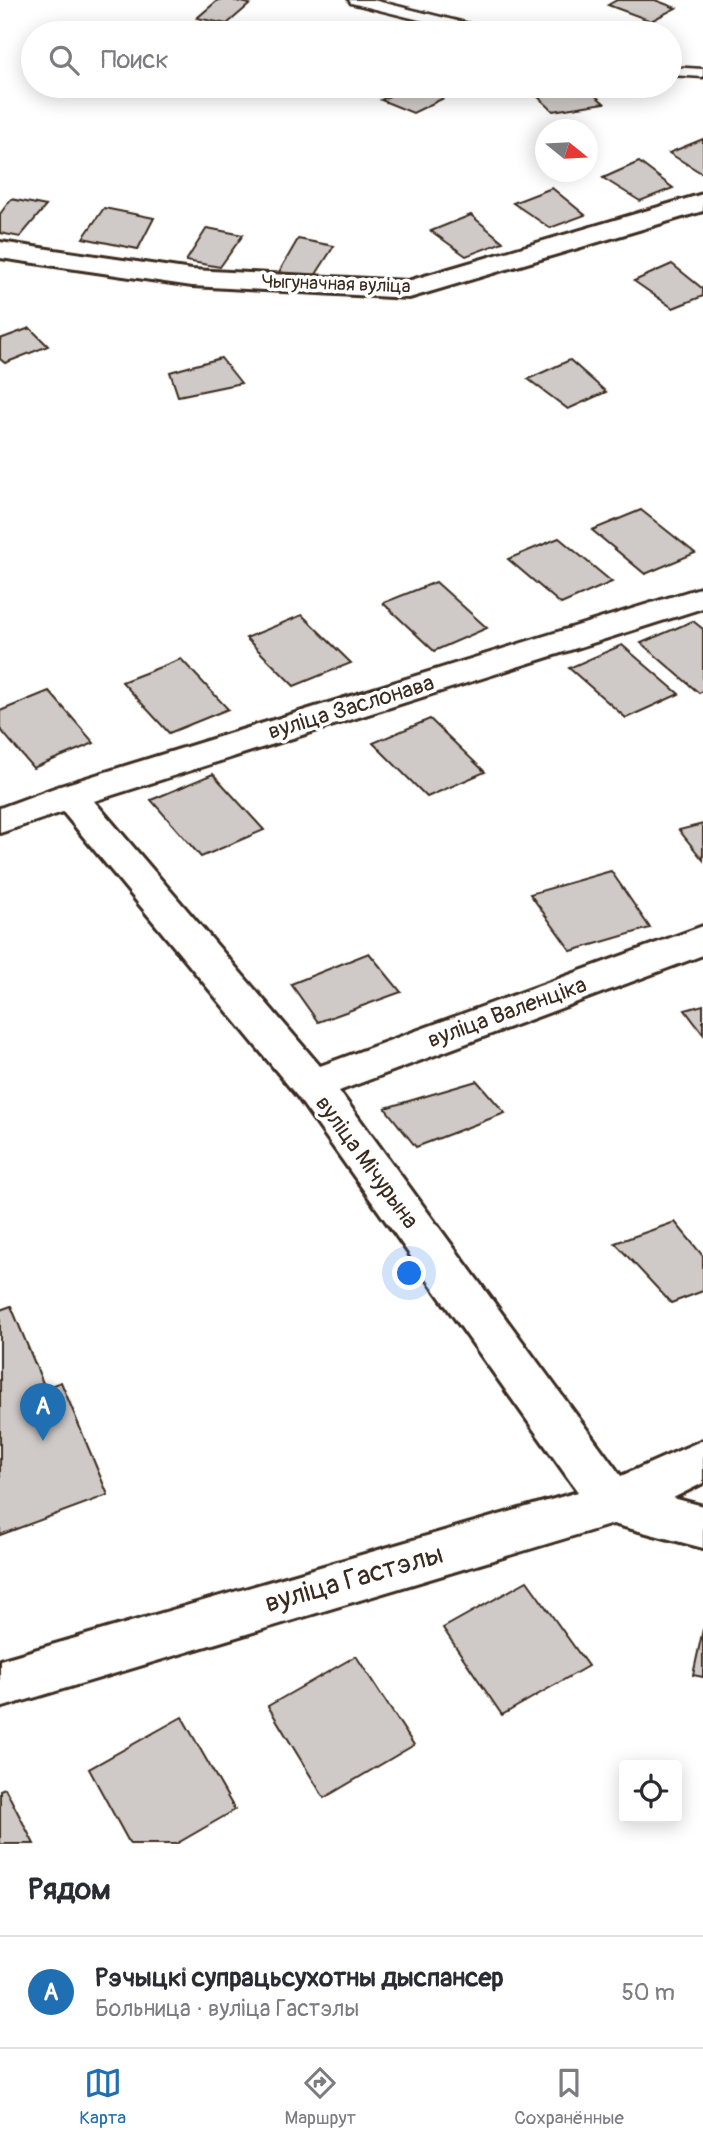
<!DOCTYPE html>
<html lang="ru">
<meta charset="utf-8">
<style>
body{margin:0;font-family:Pangolin,sans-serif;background:#f7f7f7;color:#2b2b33}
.controls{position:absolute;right:21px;bottom:21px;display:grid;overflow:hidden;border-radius:7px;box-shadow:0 4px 18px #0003}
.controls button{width:63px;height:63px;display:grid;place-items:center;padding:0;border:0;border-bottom:2px solid #e1e1e2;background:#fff;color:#2b2b33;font:35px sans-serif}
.compass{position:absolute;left:535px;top:119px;width:63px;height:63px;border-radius:50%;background:#fff;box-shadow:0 4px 18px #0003;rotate:108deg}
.you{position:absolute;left:410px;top:1274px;width:24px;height:24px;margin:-18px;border:5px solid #fff;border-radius:50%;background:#1a73e8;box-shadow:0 0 0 10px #1a73e833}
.badge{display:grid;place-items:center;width:46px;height:46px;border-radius:50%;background:#1f6fb2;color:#fff;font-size:23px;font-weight:700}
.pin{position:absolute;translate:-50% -58px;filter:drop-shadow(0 2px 4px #0008)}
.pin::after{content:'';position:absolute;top:37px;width:24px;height:21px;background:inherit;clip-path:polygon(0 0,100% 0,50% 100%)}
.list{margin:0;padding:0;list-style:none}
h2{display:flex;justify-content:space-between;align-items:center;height:91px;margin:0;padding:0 28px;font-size:30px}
h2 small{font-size:23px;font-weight:400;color:#7c7c81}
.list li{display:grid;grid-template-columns:46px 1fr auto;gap:21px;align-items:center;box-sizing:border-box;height:112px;padding:0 28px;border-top:2px solid #e1e1e2}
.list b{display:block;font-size:26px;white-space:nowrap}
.list p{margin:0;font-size:23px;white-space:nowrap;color:#7c7c81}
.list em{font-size:23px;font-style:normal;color:#7c7c81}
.icon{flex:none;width:38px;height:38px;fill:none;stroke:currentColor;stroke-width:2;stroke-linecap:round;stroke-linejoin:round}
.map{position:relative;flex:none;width:703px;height:1844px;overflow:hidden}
.search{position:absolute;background:#fff;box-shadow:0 4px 18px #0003;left:21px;right:21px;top:21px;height:77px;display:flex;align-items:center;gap:18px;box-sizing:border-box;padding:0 24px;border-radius:38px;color:#7c7c81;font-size:26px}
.sheet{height:203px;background:#fff}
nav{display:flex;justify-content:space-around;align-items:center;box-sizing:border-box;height:98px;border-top:2px solid #e1e1e2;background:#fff;font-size:19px;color:#7c7c81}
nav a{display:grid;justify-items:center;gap:4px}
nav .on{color:#1f6fb2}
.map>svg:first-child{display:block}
.building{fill:#cfcac7;stroke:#3b2a1e;stroke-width:2}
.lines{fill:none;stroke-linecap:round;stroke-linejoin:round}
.lane-casing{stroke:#3b2a1e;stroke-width:5}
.street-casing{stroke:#3b2a1e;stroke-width:6}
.lane{fill:#fff;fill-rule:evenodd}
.street{fill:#fff;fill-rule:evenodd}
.labels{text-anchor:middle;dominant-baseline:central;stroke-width:7;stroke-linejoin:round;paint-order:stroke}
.far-street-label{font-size:19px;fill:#3b2a1e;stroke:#fff}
.street-label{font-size:23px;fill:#3b2a1e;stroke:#fff}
.near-street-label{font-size:28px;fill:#3b2a1e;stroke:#fff}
</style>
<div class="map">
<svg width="703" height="1844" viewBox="0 0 703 1844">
<rect width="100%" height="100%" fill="#fff"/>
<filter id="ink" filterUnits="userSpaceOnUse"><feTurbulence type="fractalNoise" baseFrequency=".0143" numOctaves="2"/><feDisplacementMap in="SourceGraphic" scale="14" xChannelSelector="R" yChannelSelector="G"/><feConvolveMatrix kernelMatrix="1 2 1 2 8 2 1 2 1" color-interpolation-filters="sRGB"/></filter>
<g filter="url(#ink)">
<!-- building -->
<g class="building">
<path d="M218,0H232L250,4L227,24L197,18Z"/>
<path d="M617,0H655L676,8L651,21L608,5Z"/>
<path d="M317,24L340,32L300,33Z"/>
<path d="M410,86H436L454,93L413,113L381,100Z"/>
<path d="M574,86H584L604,103L553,111L535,94Z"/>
<path d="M703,139V174L669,153Z"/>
<path d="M639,162L673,188L640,201L603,178Z"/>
<path d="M552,188L585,215L550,228L513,203Z"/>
<path d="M11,199L46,206L20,237L0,233V214Z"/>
<path d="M104,208L154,218L138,249L83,238Z"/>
<path d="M471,215L503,242L466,256L431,231Z"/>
<path d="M207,228L243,235L220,267L186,261Z"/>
<path d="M298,239L334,246L313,279L279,272Z"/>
<path d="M672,264L703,289V296L673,308L634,281Z"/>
<path d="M30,328L48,346L5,363L0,359V339Z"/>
<path d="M221,358L241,383L178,396L170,372Z"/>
<path d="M570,360L606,392L568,409L528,379Z"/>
<path d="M641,510L695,553L645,574L592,530Z"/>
<path d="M559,538L612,582L561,604L508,559Z"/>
<path d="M436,582L487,628L434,651L383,603Z"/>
<path d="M302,615L351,663L294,686L246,638Z"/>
<path d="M693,621L703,629V691L699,693L641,643Z"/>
<path d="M622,645L679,694L626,718L569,668Z"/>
<path d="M181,659L228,709L169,733L122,682Z"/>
<path d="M49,691L94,743L33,768L0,729V711Z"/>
<path d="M430,719L485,772L427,797L373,743Z"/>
<path d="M213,774L264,830L201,857L151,800Z"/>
<path d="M703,824V860L679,830Z"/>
<path d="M611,871L650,928L571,951L530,894Z"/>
<path d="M369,953L401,992L318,1022L291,984Z"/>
<path d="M703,1005V1034L685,1010Z"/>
<path d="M477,1081L505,1113L416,1147L385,1108Z"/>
<path d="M675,1222L703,1256V1291L671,1303L615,1243Z"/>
<path d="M11,1306L45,1388L61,1382L108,1495L0,1535V1310Z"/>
<path d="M527,1581L588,1666L502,1715L443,1628Z"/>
<path d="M703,1629V1677L693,1675Z"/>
<path d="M356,1656L414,1745L324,1798L268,1706Z"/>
<path d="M182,1717L235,1810L176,1844H130L89,1769Z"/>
<path d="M5,1788L34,1844H0V1790Z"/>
</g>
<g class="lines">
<defs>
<g id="lane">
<path d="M349,0H373L493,30L495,33H472L351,3Z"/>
<path d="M670,67L703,69V77L670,75Z"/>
</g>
<g id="street">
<path d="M703,194V211L409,298L192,286L0,258V242L192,270L408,281Z"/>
<path d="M703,587V608L94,801L320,1066L703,926V955L339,1091L621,1476L703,1440V1483L673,1498L703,1506V1548L613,1524L0,1708V1660L578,1492L297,1096L63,812L0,833V808L57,787Z"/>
</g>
</defs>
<!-- lane casing -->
<use href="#lane" class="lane-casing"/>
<!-- street casing -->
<use href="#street" class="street-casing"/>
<!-- lane -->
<use href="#lane" class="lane"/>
<!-- street -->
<use href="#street" class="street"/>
</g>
</g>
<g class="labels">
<!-- far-street labels -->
<g class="far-street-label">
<text transform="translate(336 284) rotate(2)">Чыгуначная вуліца</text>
</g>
<!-- street labels -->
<g class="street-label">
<text transform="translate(351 707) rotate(-17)">вуліца Заслонава</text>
<text transform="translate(507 1012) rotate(-20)">вуліца Валенціка</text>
<text transform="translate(367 1162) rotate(54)">вуліца Мічурына</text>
</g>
<!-- near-street labels -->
<g class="near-street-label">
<text transform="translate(354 1579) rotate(-16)">вуліца Гастэлы</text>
</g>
</g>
</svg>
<div class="controls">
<button><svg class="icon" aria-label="locate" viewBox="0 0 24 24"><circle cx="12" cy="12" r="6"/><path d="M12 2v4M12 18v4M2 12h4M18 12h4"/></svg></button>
</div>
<svg class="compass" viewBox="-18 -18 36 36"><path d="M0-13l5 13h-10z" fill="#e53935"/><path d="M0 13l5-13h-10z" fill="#7c7c81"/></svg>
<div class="you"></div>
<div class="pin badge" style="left:43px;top:1441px">A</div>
<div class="search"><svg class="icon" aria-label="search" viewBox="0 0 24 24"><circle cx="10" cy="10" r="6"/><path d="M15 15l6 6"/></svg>Поиск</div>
</div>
<section class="sheet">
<h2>Рядом<small></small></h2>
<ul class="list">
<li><span class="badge">A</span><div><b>Рэчыцкі супрацьсухотны дыспансер</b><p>Больница · вуліца Гастэлы</p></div><em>50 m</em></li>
</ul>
</section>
<nav>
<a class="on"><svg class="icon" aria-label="map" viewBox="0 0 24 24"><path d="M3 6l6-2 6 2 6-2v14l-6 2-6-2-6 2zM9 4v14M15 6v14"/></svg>Карта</a>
<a><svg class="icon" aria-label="directions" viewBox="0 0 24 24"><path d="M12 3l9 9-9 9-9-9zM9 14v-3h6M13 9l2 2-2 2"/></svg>Маршрут</a>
<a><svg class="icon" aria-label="saved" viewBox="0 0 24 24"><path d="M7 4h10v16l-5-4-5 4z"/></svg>Сохранённые</a>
</nav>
